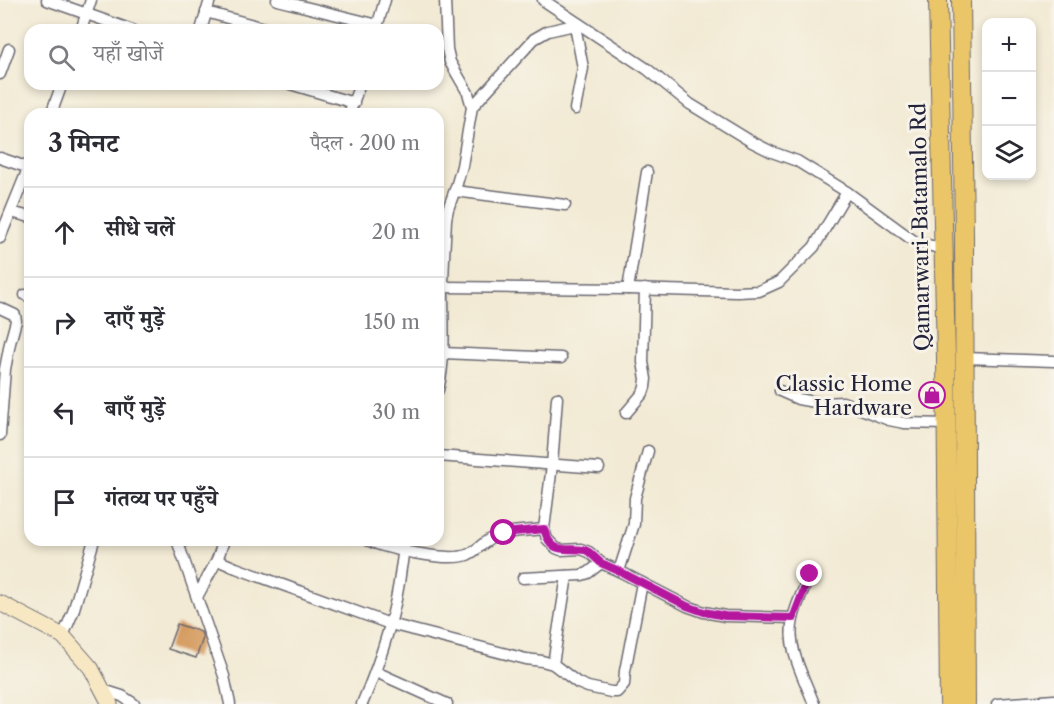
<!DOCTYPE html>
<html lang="hi">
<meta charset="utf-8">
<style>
body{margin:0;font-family:"Libre Caslon Text","Noto Serif Devanagari",serif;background:#f7f7f7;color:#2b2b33}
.controls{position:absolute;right:18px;top:18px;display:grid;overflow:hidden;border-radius:12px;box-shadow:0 3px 9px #0003}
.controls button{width:54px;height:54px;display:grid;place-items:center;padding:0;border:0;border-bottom:2px solid #e1e1e2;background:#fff;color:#2b2b33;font:30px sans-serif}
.stop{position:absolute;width:18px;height:18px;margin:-14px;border:4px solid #b5179e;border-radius:50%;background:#fff}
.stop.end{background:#b5179e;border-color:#fff;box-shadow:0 2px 6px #0008}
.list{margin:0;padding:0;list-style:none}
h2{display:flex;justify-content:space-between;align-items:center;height:78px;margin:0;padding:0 24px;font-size:26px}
h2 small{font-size:20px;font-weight:400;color:#7c7c81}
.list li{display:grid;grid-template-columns:39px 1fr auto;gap:18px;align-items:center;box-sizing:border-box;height:90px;padding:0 24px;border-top:2px solid #e1e1e2}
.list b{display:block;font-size:22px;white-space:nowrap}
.list em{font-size:20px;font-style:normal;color:#7c7c81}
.icon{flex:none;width:33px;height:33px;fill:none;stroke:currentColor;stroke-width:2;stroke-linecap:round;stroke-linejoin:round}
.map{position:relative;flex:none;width:1054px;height:704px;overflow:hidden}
.search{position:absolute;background:#fff;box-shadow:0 3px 9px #0003;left:24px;top:24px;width:420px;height:66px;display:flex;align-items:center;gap:15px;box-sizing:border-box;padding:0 21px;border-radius:18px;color:#7c7c81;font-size:22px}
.panel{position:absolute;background:#fff;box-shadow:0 3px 9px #0003;left:24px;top:108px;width:420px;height:438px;border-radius:18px}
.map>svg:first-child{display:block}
.building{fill:#d69d62}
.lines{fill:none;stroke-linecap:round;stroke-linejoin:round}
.street-casing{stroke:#6b6871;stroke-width:13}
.secondary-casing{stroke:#6b6871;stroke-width:17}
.primary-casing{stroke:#6b6871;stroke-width:20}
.street{stroke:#fff;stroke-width:10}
.secondary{stroke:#f7e8c3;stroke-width:15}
.primary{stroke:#ebc669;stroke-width:18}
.route{stroke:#b5179e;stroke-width:8}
.labels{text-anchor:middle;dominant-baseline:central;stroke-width:6;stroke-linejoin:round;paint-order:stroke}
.street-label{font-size:21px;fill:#22223b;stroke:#f7f3e8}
.poi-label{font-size:21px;fill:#22223b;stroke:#f7f3e8;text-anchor:end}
</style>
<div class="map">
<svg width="1054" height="704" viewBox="0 0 1054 704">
<rect width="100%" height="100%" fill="#f7f3e8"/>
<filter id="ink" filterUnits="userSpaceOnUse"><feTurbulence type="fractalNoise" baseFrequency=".0167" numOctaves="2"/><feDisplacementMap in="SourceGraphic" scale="12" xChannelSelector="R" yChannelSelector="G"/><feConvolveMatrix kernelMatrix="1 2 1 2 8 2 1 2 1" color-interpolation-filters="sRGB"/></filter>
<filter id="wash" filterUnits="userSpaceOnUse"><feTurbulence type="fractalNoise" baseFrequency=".008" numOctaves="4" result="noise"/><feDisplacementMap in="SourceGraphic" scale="24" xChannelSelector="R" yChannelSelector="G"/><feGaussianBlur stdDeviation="1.35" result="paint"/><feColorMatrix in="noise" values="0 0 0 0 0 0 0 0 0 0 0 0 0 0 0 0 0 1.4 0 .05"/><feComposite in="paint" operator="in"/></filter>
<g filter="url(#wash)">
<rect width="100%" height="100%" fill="#f2ead4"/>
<g id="blocks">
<!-- building -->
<path class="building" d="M177,624L201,632L203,638L196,658L168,649Z"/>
</g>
</g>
<g filter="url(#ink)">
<use href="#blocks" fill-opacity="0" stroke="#6b6871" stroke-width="1.5"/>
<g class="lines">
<defs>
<g id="street">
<path d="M47,0L132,30"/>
<path d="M277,0L378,25"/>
<path d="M543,0L647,69L690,104L752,142L772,152L797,161L847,192L914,241L942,249"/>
<path d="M206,12L271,30"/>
<path d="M575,26L583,68L575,109"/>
<path d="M81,30L91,0"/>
<path d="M201,30L210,0"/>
<path d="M376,30L385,0"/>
<path d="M0,74L9,49"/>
<path d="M290,84L354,103"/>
<path d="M472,107L534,39L548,31L579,24"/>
<path d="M51,114L62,84"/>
<path d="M349,114L360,84"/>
<path d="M0,158L29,168"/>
<path d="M455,191L565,205"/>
<path d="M11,212L30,217"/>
<path d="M0,238L30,164"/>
<path d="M443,287L628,289L737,292L759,291L779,282L814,247L847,192"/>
<path d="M628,289L647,172"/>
<path d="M25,295L30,296"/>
<path d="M0,308L15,315L16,321L10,343L5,369L0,435"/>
<path d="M443,353L561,358"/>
<path d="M964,358L1054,361"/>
<path d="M438,390C446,357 443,324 443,290C443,267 445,243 446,219L448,209L456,187L462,166L472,107L468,93L450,62L447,49L445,0"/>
<path d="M780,391L798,399L809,401L824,403L843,402L889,420L904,423L946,424"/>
<path d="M626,413L643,393L645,387L646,379L643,362L645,289"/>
<path d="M438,456L599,468"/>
<path d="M544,529L552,465L557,398"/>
<path d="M177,540L224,676L230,704"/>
<path d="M224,540L217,560L236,568L390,624L526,659L542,661L553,664L578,683L588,687L611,692H617L624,684L625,671L642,583"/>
<path d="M367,540C386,549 448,562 467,555C477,551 484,541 494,537C508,530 529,531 544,529L547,539L556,548L561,550L581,549L589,552L601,563L619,571L687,606L704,612L725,616L793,618"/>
<path d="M619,571L634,524L635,498L648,451"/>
<path d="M810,574C804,589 796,604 793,619C786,648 804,677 814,704"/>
<path d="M523,578L582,575L588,573L601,563"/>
<path d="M197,597L217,560"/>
<path d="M63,636L73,612L94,540"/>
<path d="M553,664L567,576"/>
<path d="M376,672L447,704"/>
<path d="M103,690L122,696L134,704"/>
<path d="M362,704C380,662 396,613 401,568C403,559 403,549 405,540"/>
<path d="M997,704L1054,700"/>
</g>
<path id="secondary" d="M0,603L63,636L91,668L110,704"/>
<g id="primary">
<path d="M938,0L946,358L949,704"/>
<path d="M961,0L964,237L966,704"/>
</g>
</defs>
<!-- street casing -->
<use href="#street" class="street-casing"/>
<!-- secondary casing -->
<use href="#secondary" class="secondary-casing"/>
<!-- primary casing -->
<use href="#primary" class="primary-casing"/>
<!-- street -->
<use href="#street" class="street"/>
<!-- secondary -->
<use href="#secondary" class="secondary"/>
<!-- primary -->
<use href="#primary" class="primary"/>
</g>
</g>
<g class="lines" filter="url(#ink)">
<!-- route -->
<path class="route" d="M504,533L544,529C552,556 564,547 585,550L589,552L601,563L619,571L687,606L704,612L725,616L793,618L810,574"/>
</g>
<!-- icons -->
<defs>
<symbol id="shop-ring" viewBox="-11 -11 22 22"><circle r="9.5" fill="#f7f3e8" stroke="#b5179e" stroke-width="1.5"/><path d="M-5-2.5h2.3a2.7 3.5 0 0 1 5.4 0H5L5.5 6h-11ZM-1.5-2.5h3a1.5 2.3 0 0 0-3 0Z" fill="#b5179e"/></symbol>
</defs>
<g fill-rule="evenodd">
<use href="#shop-ring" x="917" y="380" width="30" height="30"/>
</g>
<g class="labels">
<!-- street labels -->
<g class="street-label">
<text transform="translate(920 227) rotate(-91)">Qamarwari-Batamalo Rd</text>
</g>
<!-- poi labels -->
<g class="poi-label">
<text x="912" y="383">Classic Home<tspan x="912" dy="24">Hardware</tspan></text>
</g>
</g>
</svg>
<div class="controls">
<button>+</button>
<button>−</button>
<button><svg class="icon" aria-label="layers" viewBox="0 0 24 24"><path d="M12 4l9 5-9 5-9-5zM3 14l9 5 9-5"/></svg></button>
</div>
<div class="stop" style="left:504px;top:533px"></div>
<div class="stop end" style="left:810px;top:574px"></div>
<div class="search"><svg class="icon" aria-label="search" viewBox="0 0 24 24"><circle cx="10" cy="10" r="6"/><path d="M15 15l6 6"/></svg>यहाँ खोजें</div>
<section class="panel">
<h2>3 मिनट<small>पैदल · 200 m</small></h2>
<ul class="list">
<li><svg class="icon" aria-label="ahead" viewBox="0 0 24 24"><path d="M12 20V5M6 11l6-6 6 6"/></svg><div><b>सीधे चलें</b></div><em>20 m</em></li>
<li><svg class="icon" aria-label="right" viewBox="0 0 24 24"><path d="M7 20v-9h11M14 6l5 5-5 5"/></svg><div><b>दाएँ मुड़ें</b></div><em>150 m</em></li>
<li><svg class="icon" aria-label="left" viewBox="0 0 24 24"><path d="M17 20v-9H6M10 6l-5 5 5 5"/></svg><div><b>बाएँ मुड़ें</b></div><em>30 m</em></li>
<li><svg class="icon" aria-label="arrive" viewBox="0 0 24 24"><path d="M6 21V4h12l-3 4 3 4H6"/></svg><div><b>गंतव्य पर पहुँचे</b></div></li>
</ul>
</section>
</div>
